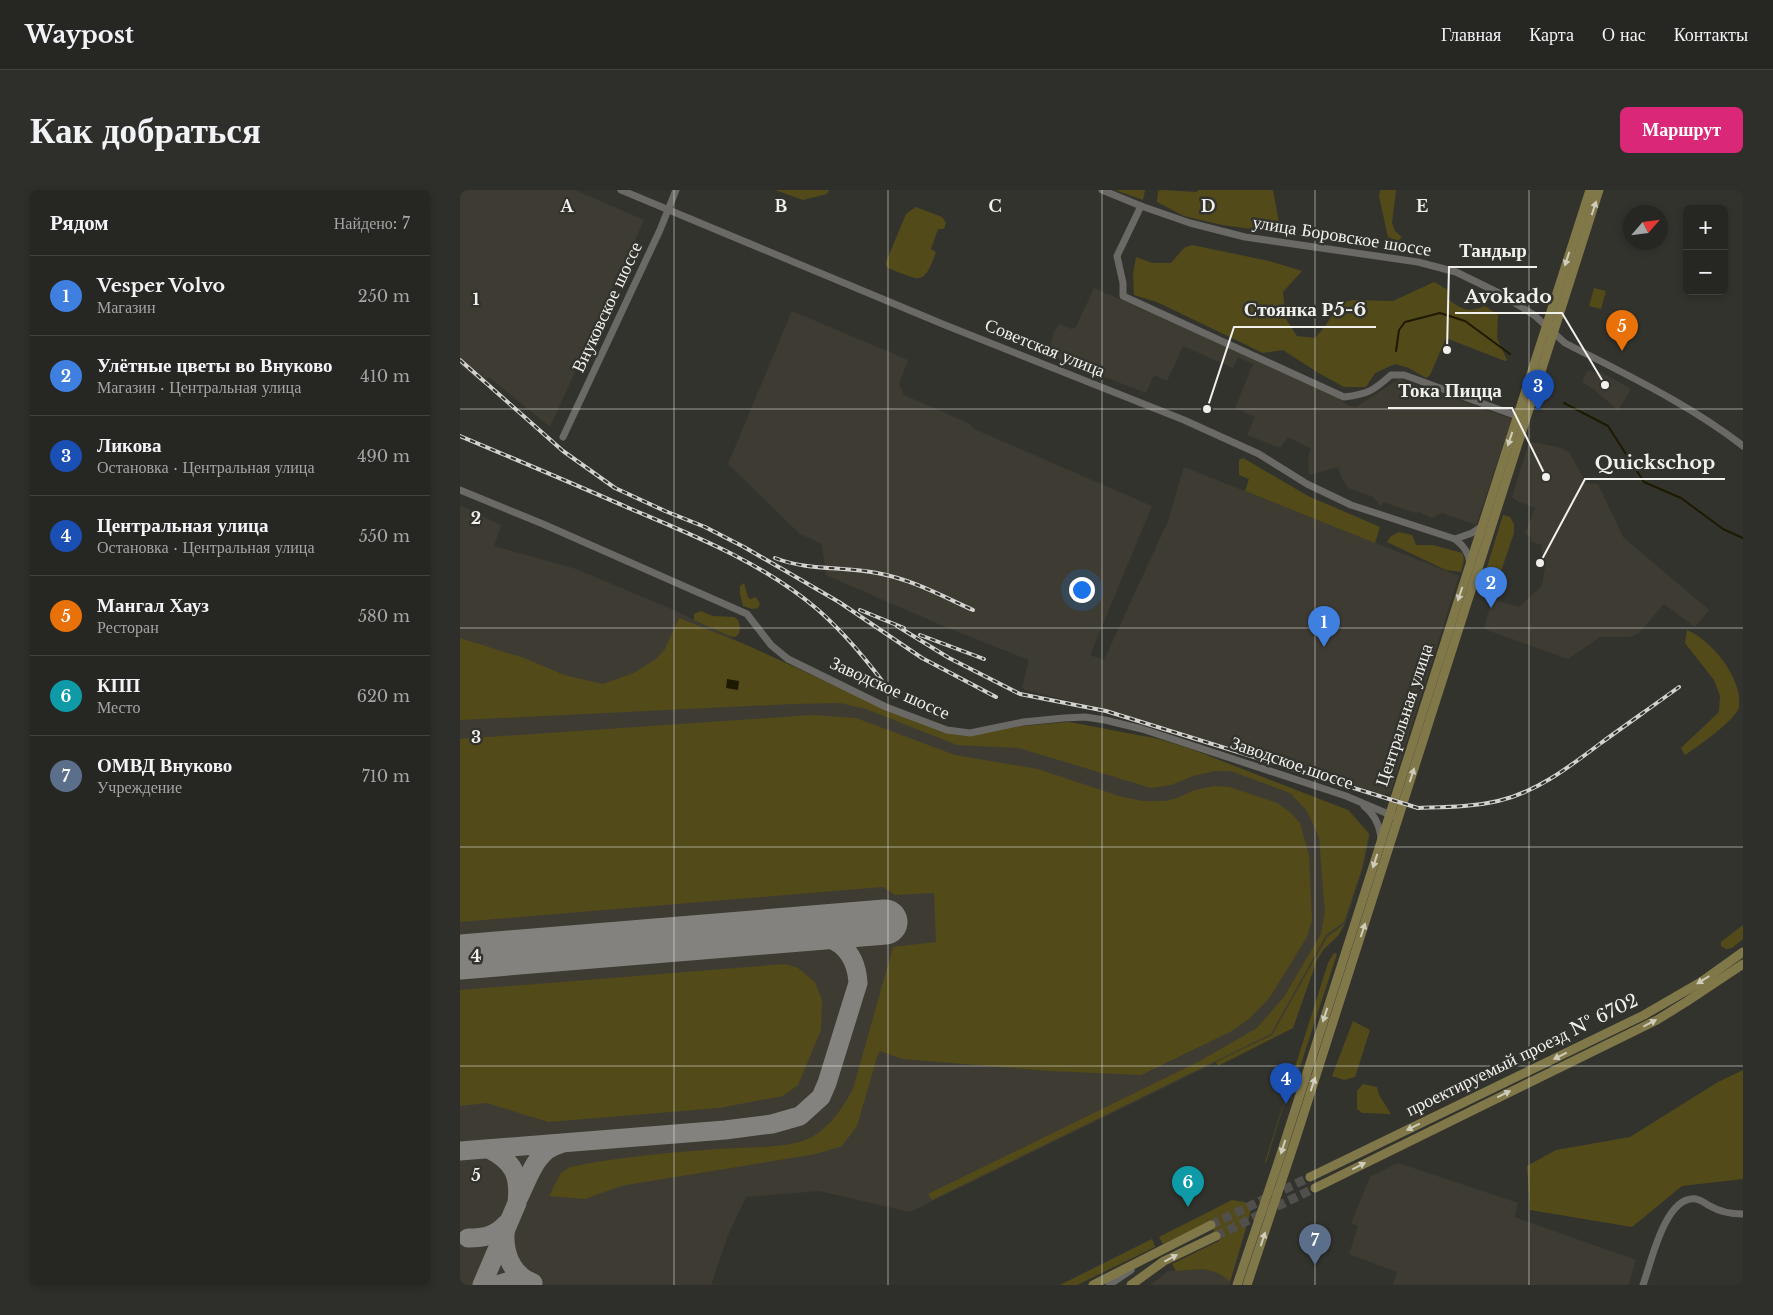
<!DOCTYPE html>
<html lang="ru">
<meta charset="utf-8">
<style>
body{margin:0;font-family:"Libre Baskerville",serif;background:#2e2e2a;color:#f1f3f6}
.controls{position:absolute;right:15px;top:15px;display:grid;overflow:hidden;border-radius:8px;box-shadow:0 2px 8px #0003}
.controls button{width:45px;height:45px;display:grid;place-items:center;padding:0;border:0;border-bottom:1px solid #424340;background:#262622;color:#f1f3f6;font:25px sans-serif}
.compass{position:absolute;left:1163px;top:15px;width:45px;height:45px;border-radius:50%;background:#262622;box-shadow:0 2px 8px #0003;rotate:62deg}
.you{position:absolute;left:621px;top:399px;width:18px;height:18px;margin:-12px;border:4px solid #fff;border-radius:50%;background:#1a73e8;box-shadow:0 0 0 8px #1a73e833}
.badge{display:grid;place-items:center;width:32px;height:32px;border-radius:50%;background:#db2777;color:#fff;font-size:16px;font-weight:700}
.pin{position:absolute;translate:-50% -41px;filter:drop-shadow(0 1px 2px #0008)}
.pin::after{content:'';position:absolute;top:26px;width:18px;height:15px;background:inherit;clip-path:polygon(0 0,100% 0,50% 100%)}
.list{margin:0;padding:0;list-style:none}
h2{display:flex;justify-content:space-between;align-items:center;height:65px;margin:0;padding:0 20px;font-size:21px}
h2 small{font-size:16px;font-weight:400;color:#a4a5a5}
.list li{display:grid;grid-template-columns:32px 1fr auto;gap:15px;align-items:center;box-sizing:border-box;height:80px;padding:0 20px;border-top:1px solid #424340}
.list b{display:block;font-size:19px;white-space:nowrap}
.list p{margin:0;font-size:16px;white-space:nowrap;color:#a4a5a5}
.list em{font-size:16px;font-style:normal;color:#a4a5a5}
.map{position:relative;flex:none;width:1283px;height:1095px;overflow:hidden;border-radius:8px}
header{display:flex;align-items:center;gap:30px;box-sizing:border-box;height:70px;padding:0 25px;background:#262622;border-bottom:1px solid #424340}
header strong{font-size:24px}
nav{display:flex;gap:28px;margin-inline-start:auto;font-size:18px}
.intro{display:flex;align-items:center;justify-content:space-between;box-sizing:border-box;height:120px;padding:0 30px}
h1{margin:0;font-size:35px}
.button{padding:12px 22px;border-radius:8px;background:#db2777;color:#fff;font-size:18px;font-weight:700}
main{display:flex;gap:30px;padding:0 30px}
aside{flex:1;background:#262622;border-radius:8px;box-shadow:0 2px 8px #0003}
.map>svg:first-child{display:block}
.built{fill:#3e3c32}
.green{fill:#534a1a}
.water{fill:#1e1901}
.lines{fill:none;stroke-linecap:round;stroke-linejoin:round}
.stream{stroke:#1e1901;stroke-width:2}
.taxiway{stroke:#83827e;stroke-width:19}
.runway{stroke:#83827e;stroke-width:45}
.major-tunnel{stroke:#504f4b;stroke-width:9;stroke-dasharray:9 4.5;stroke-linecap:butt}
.minor{stroke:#6a6965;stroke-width:7}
.major{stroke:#81784a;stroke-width:9}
.rail-casing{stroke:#d3d2cf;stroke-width:4}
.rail{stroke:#33332e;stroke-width:2;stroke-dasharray:5.5;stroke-linecap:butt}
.oneway{fill:#cfccbc}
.grid{fill:none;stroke:#f1f0ed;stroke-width:1;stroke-opacity:0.55}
.labels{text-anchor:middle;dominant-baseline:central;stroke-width:5;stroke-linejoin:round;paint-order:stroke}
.street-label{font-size:18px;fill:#f1f0ed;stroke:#33332e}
.grid-label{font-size:16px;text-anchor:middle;font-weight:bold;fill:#f1f0ed;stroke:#33332e;stroke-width:5;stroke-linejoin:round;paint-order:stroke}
.leader{fill:none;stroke:#f1f0ed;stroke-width:2}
.callout-dot{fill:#f1f0ed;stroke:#33332e;stroke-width:2}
.callout-label{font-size:19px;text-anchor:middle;font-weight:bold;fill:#f1f0ed;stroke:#33332e;stroke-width:5;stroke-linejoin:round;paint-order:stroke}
</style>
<header>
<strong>Waypost</strong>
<nav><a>Главная</a><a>Карта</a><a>О нас</a><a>Контакты</a></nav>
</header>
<div class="intro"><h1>Как добраться</h1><a class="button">Маршрут</a></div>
<main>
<aside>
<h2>Рядом<small>Найдено: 7</small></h2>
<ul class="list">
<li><span class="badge" style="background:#3f7fe0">1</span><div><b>Vesper Volvo</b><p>Магазин</p></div><em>250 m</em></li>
<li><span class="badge" style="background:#3f7fe0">2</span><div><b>Улётные цветы во Внуково</b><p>Магазин · Центральная улица</p></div><em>410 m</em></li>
<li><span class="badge" style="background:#1a4fb4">3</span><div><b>Ликова</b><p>Остановка · Центральная улица</p></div><em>490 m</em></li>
<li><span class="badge" style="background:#1a4fb4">4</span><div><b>Центральная улица</b><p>Остановка · Центральная улица</p></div><em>550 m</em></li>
<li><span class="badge" style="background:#e8710a">5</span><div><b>Мангал Хауз</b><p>Ресторан</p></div><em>580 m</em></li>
<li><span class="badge" style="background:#0f9aa8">6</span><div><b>КПП</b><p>Место</p></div><em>620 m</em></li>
<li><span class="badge" style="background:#5c6f8a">7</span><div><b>ОМВД Внуково</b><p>Учреждение</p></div><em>710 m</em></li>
</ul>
</aside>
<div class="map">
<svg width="1283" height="1095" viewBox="0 0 1283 1095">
<rect width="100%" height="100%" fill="#33332e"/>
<!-- built -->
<g class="built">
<path d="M0,0H115L184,30L90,237L29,187L21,193L0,175Z"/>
<path d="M634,98L815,177L873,204L887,215L896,217L939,189L1052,229L1016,335L982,323L972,328L959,322L955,323L923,312L921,316L918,314V311L914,309V307L888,298L881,287L878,277L849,285L848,267L851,259L828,247L820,258L787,245L795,227L775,218L793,174L778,167L773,178L723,156L707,191L694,185L686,203L588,165L594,141L600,134L611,139L616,137Z"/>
<path d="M332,121L448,170L439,194L444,205L510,234L514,239L692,316L630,465L644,470L708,331L724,277L999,386L930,604L926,603L925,605L651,521L565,500L562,497L569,470L481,435L366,385L362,354L340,344L268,274Z"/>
<path d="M1128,180L1135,183L1137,180L1171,199L1158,220L1132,198L1122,192Z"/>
<path d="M1072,252L1098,257L1109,262L1126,293L1138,294L1163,347L1249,420L1235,437L1204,414L1179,443L1170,447H1140L1108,469L1024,439L1032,409L1059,417L1082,396L1086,371L1081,360L1082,355L1072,352L1070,346L1065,344L1075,318L1057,311L1052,307L1068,255Z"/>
<path d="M0,315L41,335L34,356L116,379L209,418L291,457L328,477L497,552L727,564L889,620L910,644L903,678L885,734L867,747L812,845L450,1022L359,1001L286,1007L268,1045L251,1095H0Z"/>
<path d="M938,973L1058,1013L1054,1027L1176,1070L1168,1095H933L937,1082L889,1064L898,1036L891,1033L910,987Z"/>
<path d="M750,1079L765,1087L770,1092L769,1095H691L708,1081Z"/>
</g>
<!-- green -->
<g class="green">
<path d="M315,0H369L367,4L343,10Z"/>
<path d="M655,0H685L683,10Z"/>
<path d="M701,0L737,2L738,0H813L821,43L762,35L724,26L697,12L698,1Z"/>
<path d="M920,0H936L932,33L935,41L942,47L938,51L928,47L919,6Z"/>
<path d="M456,17L482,27L486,33L484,39H478L471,59L476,62C463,98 460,90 428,78L426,75V72L446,24Z"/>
<path d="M732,55L809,71L842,81L823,102L826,129L837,146L855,148L866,135L879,113L894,110L933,111L974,92L988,100L989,110C1003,120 1008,123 1025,116L1038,125L1037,148L1047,170L1045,171L986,148L970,185L966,188L949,178L935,174L915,183L906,197H884L857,182L823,160L803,163L697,112L674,105L673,84L676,67L692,73H711L724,58Z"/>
<path d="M1134,98L1146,101L1141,119L1129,116Z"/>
<path d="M783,268L848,306L920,337L915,353L785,301L789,289L779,285V270Z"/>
<path d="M1043,325L1050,327L1054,334V343L1040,384L1031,389L1024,387Z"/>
<path d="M939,342L952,345L956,355H973L1002,363C1006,369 1002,377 1001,382L986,380L927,352L931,346Z"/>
<path d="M284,393L288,407L290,409L296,407L300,414L298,418L292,419L283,416L280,404V396Z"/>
<path d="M241,421L253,426L274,427L278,430C280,437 282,443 275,447L269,446L234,430V424Z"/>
<path d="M219,428L291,457L423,518L504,545L561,536L609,532L699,549L731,559L888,620L909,644L902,678L884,732L866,745L811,844L472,1010L468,1004L740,871L797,838L824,807L861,744L865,722L859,647L847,621L830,603L771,581H755L733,586L711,595L691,598L559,558L497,555L406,519L380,513L332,514L0,530V448L64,468L104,485L143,494L174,483L196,469L205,459Z"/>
<path d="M1227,440C1251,450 1283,488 1279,517C1275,531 1238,556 1225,565L1221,558L1259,522L1260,506L1254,490L1225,453Z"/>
<path d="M352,525L396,528L495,565L578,579L662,607L683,611H705L717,608L735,600L754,596L770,597L817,613L830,622L840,633L849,666L852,730L847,747L810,807L790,828L772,841L681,885L591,881L442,869L420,861L417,867L397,936L382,956L356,964L161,996L125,1009L89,1006L101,983L110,977C158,967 207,963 257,959C282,957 325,959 348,949C369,939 382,919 393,899L433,757L476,752L474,703L435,705L423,697L0,732V549Z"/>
<path d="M885,734L878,746L864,759L857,770L833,838L758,876L756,872L812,845L867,747Z"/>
<path d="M1283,735V749L1272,758L1266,759L1261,756V752Z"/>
<path d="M874,763L877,764L841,874L826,907L806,973L805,972L868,773Z"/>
<path d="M325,774L338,778L355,792L362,810L361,840L338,895L323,906L259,918L88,932L27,913L0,916V800Z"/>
<path d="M893,831L910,840L895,887L884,890L872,886Z"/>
<path d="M1283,880V989L1222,996L1172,1037L1070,1020L1067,976L1096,960L1170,947L1258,892Z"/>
<path d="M903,894L917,897L919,905L931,924L902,923L897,919V901Z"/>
<path d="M772,1010L785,1012L791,1018L789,1028L770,1092C753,1075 737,1080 716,1081L712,1074L759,1051L749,1032L703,1054L699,1047Z"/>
<path d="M692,1049L695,1057L617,1095H600Z"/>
</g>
<!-- water -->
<path class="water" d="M267,489L279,491L278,500L266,498Z"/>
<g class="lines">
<!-- stream -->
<g class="stream">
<path d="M936,161L939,140L945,132L980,123L1005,131L1050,164"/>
<path d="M1104,213L1148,236L1184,292L1221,308L1263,339L1283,348"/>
</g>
<!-- taxiway -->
<g class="taxiway">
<path d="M0,961L265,940L312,934L340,926L361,907L367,893L398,793C396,757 373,745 341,740"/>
<path d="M59,1007C69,987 76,960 100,954"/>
<path d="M8,1048C24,1048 35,1046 46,1034C42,1058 49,1084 73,1093"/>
<path d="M22,1095L57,1013C60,985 54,972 29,959"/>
<path d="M37,1095L53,1090L69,1091"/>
</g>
<!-- runway -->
<path class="runway" d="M0,767L425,732"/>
<!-- major-tunnel -->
<g class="major-tunnel">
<path d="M751,1035L850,987"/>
<path d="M756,1046L855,998"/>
</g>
<!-- minor -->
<g class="minor">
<path d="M161,0L485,135L724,230L799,264L847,294L891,315L995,349C1004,356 1008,362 1010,373"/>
<path d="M642,0L681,16L730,33L785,47L958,72L996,82L1039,103L1074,125L1105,153C1165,184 1229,214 1283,256"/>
<path d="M681,16L657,66L663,93V106L884,207C908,204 913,201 931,185H944L1057,226"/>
<path d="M103,247L200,40L216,0"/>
<path d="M0,300L83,334L287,424L311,455L328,469L426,517L487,540L510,543L563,532L604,528L625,527L645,530L682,539L886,606L933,626"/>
<path d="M995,349L1012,343L1022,336"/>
<path d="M904,616C915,625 920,635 921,649"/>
<path d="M649,1095L671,1080"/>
<path d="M1183,1095C1191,1073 1205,1005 1236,1009C1242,1010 1245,1014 1250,1016C1260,1022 1272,1024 1283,1024"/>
</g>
<!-- major -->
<g class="major">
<path d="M850,987L1184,825L1241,792L1283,762"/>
<path d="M855,998L1197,830L1226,812L1283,774"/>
<path d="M633,1095L751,1035"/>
<path d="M671,1095L704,1071L756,1046"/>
<path d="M777,1095L820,967L1130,0"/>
<path d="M787,1095L835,951L1139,0"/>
</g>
<defs>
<g id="rail">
<path d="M0,170L103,261L155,298L205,321L245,337L284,357L379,412L462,468L536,507"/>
<path d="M0,246C57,270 114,294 171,319C235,346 303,373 357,419C387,445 411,475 434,507"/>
<path d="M315,368C348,381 383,376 417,383C451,389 482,406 513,420"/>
<path d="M400,420L444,438"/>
<path d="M437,436L489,468L560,504L646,521L958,618C984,617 1012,617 1038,611C1077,602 1109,577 1141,553C1167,534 1193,516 1219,497"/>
<path d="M460,445L524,469"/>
</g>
</defs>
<!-- rail casing -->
<use href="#rail" class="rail-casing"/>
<!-- rail -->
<use href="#rail" class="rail"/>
</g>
<!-- one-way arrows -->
<defs><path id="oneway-solid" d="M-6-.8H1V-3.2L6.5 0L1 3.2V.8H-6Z" transform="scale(1.25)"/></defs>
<g class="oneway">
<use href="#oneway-solid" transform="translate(1134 18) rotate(-72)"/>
<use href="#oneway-solid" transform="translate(1107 69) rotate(108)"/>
<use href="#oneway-solid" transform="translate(1050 249) rotate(108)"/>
<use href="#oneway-solid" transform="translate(1000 404) rotate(108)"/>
<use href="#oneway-solid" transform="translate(952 585) rotate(-72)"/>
<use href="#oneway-solid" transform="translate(915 671) rotate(108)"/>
<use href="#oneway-solid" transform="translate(903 740) rotate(-72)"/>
<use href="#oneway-solid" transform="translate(1243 790) rotate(148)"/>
<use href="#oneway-solid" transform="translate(865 825) rotate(108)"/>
<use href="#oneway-solid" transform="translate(1190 833) rotate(-28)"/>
<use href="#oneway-solid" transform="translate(1100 866) rotate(154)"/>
<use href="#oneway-solid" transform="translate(853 894) rotate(-72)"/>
<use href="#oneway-solid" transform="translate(1044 904) rotate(-26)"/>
<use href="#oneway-solid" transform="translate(953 937) rotate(154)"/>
<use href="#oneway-solid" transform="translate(823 957) rotate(108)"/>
<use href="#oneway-solid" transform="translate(899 976) rotate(-27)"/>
<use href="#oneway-solid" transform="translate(803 1049) rotate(-72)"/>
<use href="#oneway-solid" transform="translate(711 1068) rotate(-28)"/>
</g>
<!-- grid -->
<path class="grid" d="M214,0V1095M428,0V1095M642,0V1095M855,0V1095M1069,0V1095M0,219H1283M0,438H1283M0,657H1283M0,876H1283"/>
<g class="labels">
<!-- street labels -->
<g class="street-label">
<text transform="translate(882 46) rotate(9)">улица Боровское шоссе</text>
<text transform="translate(147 117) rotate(-65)">Внуковское шоссе</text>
<text transform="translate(585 158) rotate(22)">Советская улица</text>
<text transform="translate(430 498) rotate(24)">Заводское шоссе</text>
<text transform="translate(944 525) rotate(-72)">Центральная улица</text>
<text transform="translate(832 573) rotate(19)">Заводское шоссе</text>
<text transform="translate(1062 865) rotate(-26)">проектируемый проезд № 6702</text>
</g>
</g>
<g class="grid-label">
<text x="107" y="22">A</text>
<text x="321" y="22">B</text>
<text x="535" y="22">C</text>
<text x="748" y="22">D</text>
<text x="962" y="22">E</text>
<text x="16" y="115">1</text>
<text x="16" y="334">2</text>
<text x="16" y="553">3</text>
<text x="16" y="772">4</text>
<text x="16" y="991">5</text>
</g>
<!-- callouts -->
<path class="leader" d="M987 160L989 77H1077M1145 195L1102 123H995M747 219L774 137H916M1086 287L1052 218H928M1080 373L1125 289H1265"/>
<g class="callout-dot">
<circle cx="987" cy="160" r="5"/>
<circle cx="1145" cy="195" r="5"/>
<circle cx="747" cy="219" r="5"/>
<circle cx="1086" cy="287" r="5"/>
<circle cx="1080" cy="373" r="5"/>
</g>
<g class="callout-label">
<text x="1033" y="67">Тандыр</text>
<text x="1048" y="113">Avokado</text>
<text x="845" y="126">Стоянка Р5-6</text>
<text x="990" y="207">Тока Пицца</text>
<text x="1195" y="279">Quickschop</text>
</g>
</svg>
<div class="controls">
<button>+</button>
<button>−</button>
</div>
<svg class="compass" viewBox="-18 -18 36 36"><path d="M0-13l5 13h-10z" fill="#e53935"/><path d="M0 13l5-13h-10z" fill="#a4a5a5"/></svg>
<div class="you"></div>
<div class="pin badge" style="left:864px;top:457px;background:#3f7fe0">1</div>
<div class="pin badge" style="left:1031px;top:418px;background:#3f7fe0">2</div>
<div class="pin badge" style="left:1078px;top:221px;background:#1a4fb4">3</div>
<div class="pin badge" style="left:826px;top:914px;background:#1a4fb4">4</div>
<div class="pin badge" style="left:1162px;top:161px;background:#e8710a">5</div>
<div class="pin badge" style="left:728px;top:1017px;background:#0f9aa8">6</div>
<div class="pin badge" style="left:855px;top:1075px;background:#5c6f8a">7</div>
</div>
</main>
